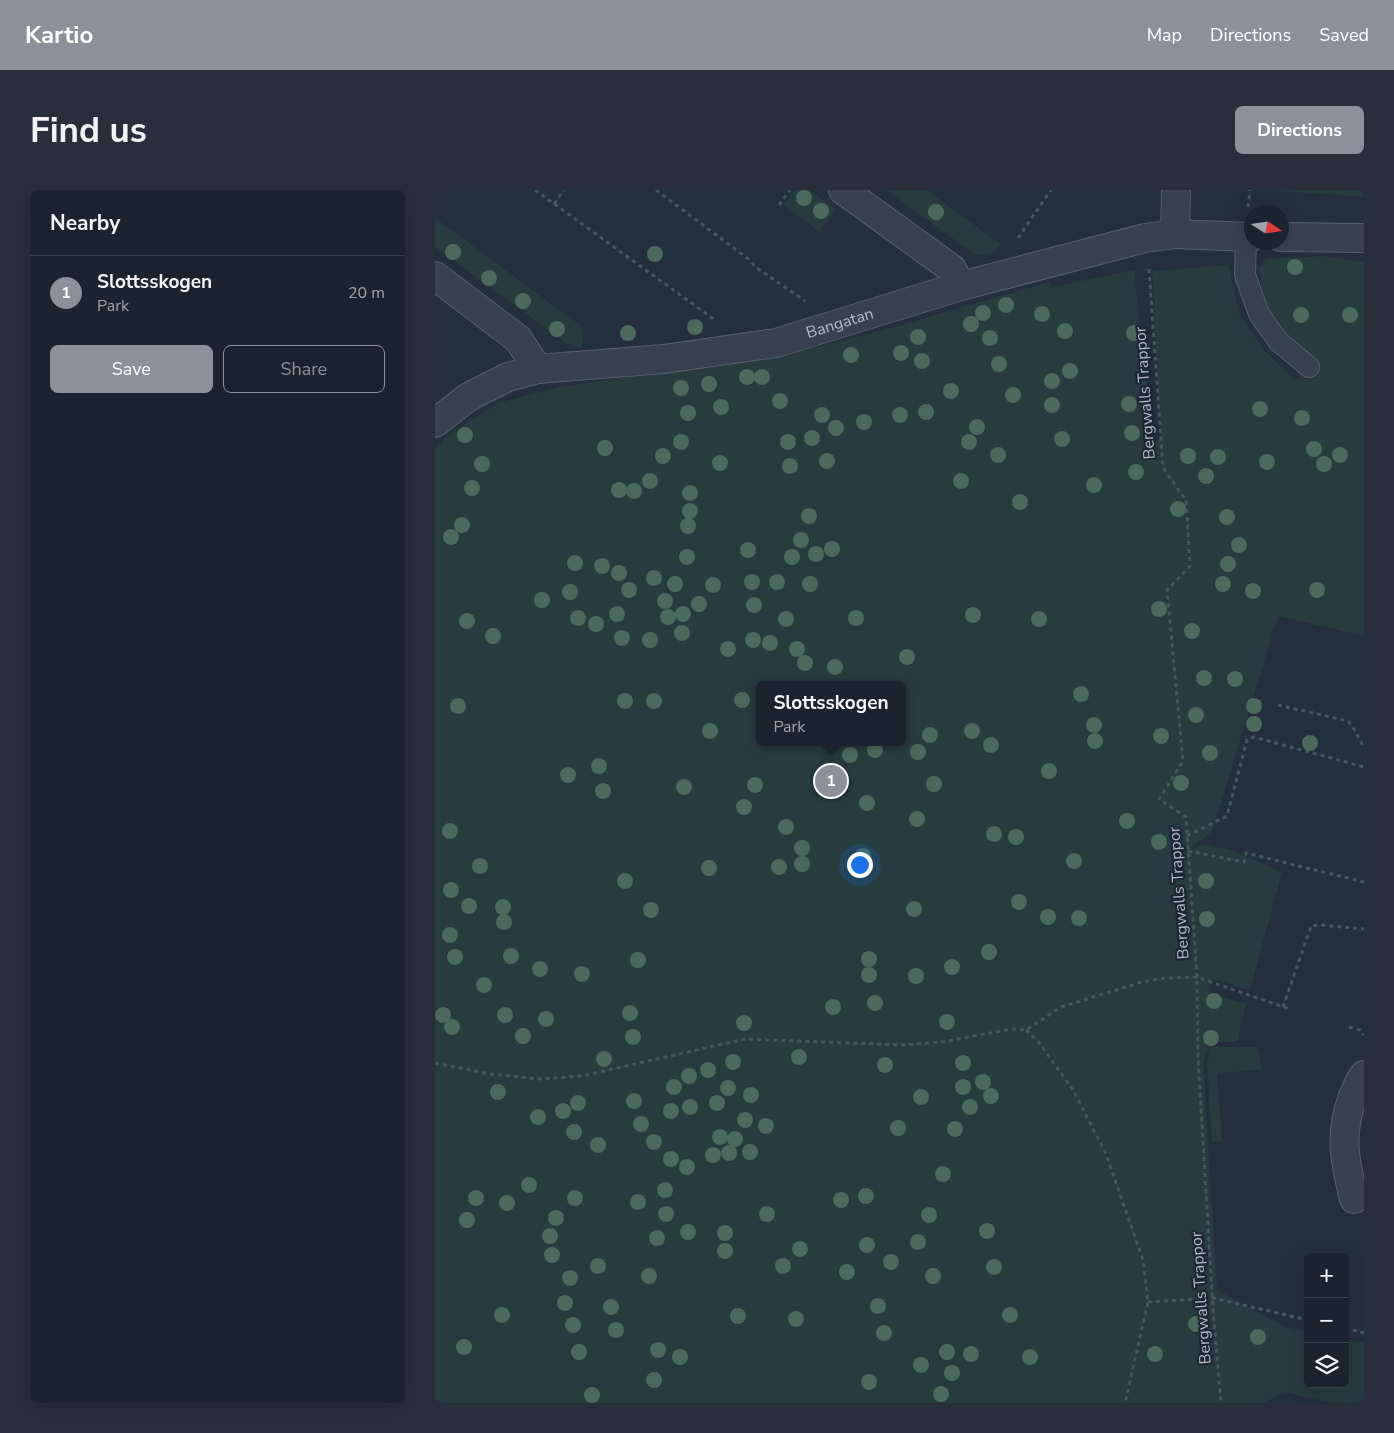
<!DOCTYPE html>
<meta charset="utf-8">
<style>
body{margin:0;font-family:"Nunito Sans",sans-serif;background:#282f3a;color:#f1f3f6}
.controls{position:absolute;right:15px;bottom:15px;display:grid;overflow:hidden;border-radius:8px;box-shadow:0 5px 20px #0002}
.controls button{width:45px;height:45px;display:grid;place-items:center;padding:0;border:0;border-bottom:1px solid #39404a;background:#1b232e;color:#f1f3f6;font:25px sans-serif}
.compass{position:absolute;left:809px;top:15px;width:45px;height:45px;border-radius:50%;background:#1b232e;box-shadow:0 5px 20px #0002;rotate:102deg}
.you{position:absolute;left:424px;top:674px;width:18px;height:18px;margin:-12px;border:4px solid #fff;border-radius:50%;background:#1a73e8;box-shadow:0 0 0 8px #1a73e833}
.badge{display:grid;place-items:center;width:32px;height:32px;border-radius:50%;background:#8c9099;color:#fff;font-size:16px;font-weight:700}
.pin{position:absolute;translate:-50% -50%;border:2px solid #fff;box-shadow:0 1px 5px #0006}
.popup{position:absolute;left:321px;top:491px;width:150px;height:65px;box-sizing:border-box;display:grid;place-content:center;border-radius:8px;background:#1b232e;filter:drop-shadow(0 1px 4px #0005);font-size:16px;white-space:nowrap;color:#a0a4aa}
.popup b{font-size:19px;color:#f1f3f6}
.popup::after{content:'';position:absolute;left:50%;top:100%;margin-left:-10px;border:10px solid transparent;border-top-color:#1b232e}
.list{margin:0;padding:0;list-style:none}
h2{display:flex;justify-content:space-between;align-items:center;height:65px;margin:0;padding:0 20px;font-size:21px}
h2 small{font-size:16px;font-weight:400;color:#a0a4aa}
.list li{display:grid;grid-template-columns:32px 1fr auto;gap:15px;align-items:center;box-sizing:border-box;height:75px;padding:0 20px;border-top:1px solid #39404a}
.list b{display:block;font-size:19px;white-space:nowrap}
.list p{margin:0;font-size:16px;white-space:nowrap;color:#a0a4aa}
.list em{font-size:16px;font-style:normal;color:#a0a4aa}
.actions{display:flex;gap:10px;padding:15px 20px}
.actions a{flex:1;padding:11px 0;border:1px solid #8c9099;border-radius:8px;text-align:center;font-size:18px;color:#8c9099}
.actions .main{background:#8c9099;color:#fff}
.icon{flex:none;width:28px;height:28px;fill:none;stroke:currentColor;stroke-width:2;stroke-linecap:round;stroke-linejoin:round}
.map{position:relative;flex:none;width:929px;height:1213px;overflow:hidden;border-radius:8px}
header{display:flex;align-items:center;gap:30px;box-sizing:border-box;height:70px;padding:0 25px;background:#8c9099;color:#fff}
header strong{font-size:24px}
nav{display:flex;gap:28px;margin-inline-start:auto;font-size:18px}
.intro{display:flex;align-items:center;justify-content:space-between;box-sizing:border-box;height:120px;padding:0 30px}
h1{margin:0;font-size:35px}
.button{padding:12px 22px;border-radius:8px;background:#8c9099;color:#fff;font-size:18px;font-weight:700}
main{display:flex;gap:30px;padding:0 30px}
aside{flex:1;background:#1b232e;border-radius:8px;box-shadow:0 5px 20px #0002}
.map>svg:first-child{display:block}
.green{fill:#263c3f;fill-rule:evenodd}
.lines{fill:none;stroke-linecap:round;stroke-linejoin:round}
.lane-casing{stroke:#565f6c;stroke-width:22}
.street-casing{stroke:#565f6c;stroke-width:30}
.path{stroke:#44595c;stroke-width:3;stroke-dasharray:4 4;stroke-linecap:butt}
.lane{stroke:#38414e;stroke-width:20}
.street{stroke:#38414e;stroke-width:28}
.tree{fill:#4b6a5d}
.labels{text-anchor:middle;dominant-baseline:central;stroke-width:4.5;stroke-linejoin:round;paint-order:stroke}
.street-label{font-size:16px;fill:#b4bcc9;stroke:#1d2633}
</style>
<header>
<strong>Kartio</strong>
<nav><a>Map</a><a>Directions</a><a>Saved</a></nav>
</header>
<div class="intro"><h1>Find us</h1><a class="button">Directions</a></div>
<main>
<aside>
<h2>Nearby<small></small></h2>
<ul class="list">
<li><span class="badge">1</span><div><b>Slottsskogen</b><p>Park</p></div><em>20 m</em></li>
</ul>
<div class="actions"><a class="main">Save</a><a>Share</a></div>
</aside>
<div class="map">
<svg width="929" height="1213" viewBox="0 0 929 1213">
<rect width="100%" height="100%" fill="#242f3e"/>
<!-- green -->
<g class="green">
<path d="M359,0H374L401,19L384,42L349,15Z"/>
<path d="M453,0H492L565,54L559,63L542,66L452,1Z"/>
<path d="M832,0H929V7Z"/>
<path d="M0,28L149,138L146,158L131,153L0,57Z"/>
<path d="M890,66L929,72V446L843,426L777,642L746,664L770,654L795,660L847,682L815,800L775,788V804L811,814L802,852H775L768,874L782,1100L850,1137L873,1142V1194H910V1149L929,1153V1213H897L849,1202L829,1213H0V258L16,243L63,213L124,197L358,163L438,143L614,92L617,97L699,80L718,250L726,249L717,81L793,75L804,123L828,159L860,190L882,175L842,135L828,105L824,78L831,69ZM325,495H467V552H325Z"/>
<path d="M776,857H820L824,860L826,880L782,883L787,951L777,952L772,874Z"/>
</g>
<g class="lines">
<defs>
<path id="lane" d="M811,47L810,85L824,124L843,151L874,177"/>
<g id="street">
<path d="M408,0L517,79L526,96"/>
<path d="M740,44L741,0"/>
<path d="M846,47L929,48"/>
<path d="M0,86L83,149L103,179"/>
<path id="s1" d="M0,233L32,208L45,201L73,187L103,179L229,169L341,153L526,96L710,48L740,44L816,47"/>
<path d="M919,1009C910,972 904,946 917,909C921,901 923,892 929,885"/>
</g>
</defs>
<!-- lane casing -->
<use href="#lane" class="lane-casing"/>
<!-- street casing -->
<use href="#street" class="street-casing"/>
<!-- path -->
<g class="path">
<path d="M100,0L280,130"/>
<path d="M221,0L312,68L322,78L370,111"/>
<path d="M119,14L129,0"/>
<path d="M344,15L355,0"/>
<path d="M813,17L815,0"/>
<path d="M583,48L616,0"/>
<path d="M714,79L728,278L751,310L755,376L732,400L748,571L724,609L751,627L762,787L763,868L778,1119L786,1213"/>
<path d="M843,515L913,531L919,539L929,558"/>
<path d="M752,646L792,626L812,550L819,547L929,577"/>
<path d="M753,661L809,672L811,663L929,692"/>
<path d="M848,817L876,736L885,735L929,739"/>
<path d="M914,837L925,840L929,845"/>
<path d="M591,840L603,851L638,900L671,964L708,1070L713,1112L690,1213"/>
<path d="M0,873L55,884L104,889L147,886L310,849L468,855L507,852L577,839L591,840L626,817L707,792L730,788L762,787L854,819"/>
<path d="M713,1112L778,1108L873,1130"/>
<path d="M910,1138L929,1143"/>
</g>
<!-- lane -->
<use href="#lane" class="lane"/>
<!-- street -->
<use href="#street" class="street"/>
</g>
<!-- trees -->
<g class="tree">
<circle cx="369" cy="8" r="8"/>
<circle cx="386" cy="21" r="8"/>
<circle cx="501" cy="22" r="8"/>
<circle cx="18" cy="62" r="8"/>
<circle cx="220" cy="64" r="8"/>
<circle cx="860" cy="77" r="8"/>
<circle cx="54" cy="88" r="8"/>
<circle cx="88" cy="111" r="8"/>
<circle cx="571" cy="115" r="8"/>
<circle cx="548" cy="123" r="8"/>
<circle cx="607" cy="124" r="8"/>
<circle cx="866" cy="125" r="8"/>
<circle cx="915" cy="125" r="8"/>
<circle cx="536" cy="134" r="8"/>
<circle cx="260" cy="137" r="8"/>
<circle cx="122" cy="139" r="8"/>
<circle cx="630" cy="141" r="8"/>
<circle cx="193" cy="143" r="8"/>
<circle cx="699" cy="143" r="8"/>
<circle cx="483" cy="147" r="8"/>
<circle cx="555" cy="148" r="8"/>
<circle cx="466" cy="163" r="8"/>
<circle cx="416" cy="165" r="8"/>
<circle cx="487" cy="171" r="8"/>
<circle cx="564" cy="174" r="8"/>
<circle cx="635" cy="181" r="8"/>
<circle cx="312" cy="187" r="8"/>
<circle cx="327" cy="187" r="8"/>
<circle cx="617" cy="191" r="8"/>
<circle cx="274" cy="194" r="8"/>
<circle cx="246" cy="198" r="8"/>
<circle cx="516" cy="201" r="8"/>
<circle cx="578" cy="205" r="8"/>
<circle cx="345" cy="211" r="8"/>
<circle cx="694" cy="214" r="8"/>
<circle cx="617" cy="215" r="8"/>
<circle cx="286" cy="217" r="8"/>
<circle cx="825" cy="219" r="8"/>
<circle cx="491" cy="222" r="8"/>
<circle cx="253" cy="223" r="8"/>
<circle cx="387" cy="225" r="8"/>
<circle cx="465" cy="225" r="8"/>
<circle cx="867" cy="228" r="8"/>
<circle cx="429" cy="232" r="8"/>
<circle cx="542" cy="237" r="8"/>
<circle cx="401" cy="238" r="8"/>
<circle cx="697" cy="243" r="8"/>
<circle cx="30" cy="245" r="8"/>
<circle cx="377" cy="248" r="8"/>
<circle cx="627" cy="249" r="8"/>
<circle cx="246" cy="252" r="8"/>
<circle cx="353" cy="252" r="8"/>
<circle cx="534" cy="252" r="8"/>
<circle cx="170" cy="258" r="8"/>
<circle cx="879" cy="259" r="8"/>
<circle cx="563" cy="265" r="8"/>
<circle cx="905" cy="265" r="8"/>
<circle cx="228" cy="266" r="8"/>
<circle cx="753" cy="266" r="8"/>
<circle cx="783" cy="267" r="8"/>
<circle cx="392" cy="271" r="8"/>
<circle cx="832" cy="272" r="8"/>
<circle cx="285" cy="273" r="8"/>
<circle cx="47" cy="274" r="8"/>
<circle cx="889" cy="274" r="8"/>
<circle cx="355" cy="276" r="8"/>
<circle cx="701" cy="282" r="8"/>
<circle cx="771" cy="286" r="8"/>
<circle cx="215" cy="291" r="8"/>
<circle cx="526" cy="291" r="8"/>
<circle cx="659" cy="295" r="8"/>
<circle cx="37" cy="298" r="8"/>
<circle cx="184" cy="300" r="8"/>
<circle cx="199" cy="301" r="8"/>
<circle cx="255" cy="303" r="8"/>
<circle cx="585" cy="312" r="8"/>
<circle cx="743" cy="319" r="8"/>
<circle cx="255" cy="321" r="8"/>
<circle cx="374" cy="326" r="8"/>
<circle cx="792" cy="327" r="8"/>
<circle cx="27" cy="335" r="8"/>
<circle cx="253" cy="336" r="8"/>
<circle cx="16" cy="347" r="8"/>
<circle cx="366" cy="350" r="8"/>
<circle cx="804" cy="355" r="8"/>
<circle cx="397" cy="359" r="8"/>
<circle cx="313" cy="360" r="8"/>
<circle cx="381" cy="364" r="8"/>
<circle cx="252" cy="367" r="8"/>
<circle cx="357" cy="367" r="8"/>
<circle cx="140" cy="373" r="8"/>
<circle cx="793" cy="374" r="8"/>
<circle cx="167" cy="376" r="8"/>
<circle cx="184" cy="383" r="8"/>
<circle cx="219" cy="388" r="8"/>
<circle cx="317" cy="392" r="8"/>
<circle cx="342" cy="392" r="8"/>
<circle cx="240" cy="394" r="8"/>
<circle cx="375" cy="394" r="8"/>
<circle cx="788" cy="394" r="8"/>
<circle cx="278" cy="395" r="8"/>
<circle cx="194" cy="400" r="8"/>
<circle cx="882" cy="400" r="8"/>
<circle cx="818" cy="401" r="8"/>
<circle cx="135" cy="402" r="8"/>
<circle cx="107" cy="410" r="8"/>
<circle cx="230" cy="411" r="8"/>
<circle cx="264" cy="414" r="8"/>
<circle cx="319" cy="415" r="8"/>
<circle cx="724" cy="419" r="8"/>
<circle cx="182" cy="424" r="8"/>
<circle cx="248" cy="424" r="8"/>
<circle cx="538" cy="425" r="8"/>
<circle cx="233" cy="427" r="8"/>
<circle cx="143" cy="428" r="8"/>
<circle cx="421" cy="428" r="8"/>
<circle cx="351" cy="429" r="8"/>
<circle cx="604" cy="429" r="8"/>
<circle cx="32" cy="431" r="8"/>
<circle cx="161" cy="434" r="8"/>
<circle cx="757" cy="441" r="8"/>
<circle cx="247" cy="443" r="8"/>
<circle cx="58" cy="446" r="8"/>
<circle cx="187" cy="448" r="8"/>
<circle cx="215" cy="450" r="8"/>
<circle cx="318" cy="450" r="8"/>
<circle cx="335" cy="453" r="8"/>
<circle cx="293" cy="459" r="8"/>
<circle cx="362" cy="459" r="8"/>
<circle cx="472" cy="467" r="8"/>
<circle cx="370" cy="473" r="8"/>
<circle cx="400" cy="477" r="8"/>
<circle cx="769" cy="488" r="8"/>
<circle cx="800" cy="489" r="8"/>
<circle cx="646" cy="504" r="8"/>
<circle cx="307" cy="510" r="8"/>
<circle cx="190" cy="511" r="8"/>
<circle cx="219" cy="511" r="8"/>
<circle cx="23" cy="516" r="8"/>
<circle cx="819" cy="516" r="8"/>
<circle cx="761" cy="525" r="8"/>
<circle cx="819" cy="534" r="8"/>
<circle cx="659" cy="535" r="8"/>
<circle cx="275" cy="541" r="8"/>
<circle cx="537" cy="541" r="8"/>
<circle cx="495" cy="545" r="8"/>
<circle cx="726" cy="546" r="8"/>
<circle cx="660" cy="551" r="8"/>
<circle cx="875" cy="553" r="8"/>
<circle cx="556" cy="555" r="8"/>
<circle cx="440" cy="560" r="8"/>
<circle cx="483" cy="562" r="8"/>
<circle cx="775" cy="563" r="8"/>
<circle cx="415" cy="565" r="8"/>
<circle cx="164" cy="576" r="8"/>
<circle cx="614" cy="581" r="8"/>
<circle cx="133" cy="585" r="8"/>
<circle cx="746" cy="593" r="8"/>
<circle cx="499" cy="594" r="8"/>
<circle cx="320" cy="595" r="8"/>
<circle cx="249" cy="597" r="8"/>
<circle cx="168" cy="601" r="8"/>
<circle cx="432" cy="613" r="8"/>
<circle cx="309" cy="617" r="8"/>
<circle cx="482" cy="629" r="8"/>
<circle cx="692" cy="631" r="8"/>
<circle cx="351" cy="637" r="8"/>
<circle cx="15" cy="641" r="8"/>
<circle cx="559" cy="644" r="8"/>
<circle cx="581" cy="647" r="8"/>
<circle cx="724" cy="652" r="8"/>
<circle cx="367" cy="658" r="8"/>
<circle cx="428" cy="666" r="8"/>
<circle cx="639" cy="671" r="8"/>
<circle cx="367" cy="674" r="8"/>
<circle cx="45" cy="676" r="8"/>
<circle cx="344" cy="677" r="8"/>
<circle cx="274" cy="678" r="8"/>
<circle cx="190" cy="691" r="8"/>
<circle cx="771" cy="691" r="8"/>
<circle cx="16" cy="700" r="8"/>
<circle cx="584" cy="712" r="8"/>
<circle cx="34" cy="716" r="8"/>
<circle cx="68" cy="717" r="8"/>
<circle cx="479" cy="719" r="8"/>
<circle cx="216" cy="720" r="8"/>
<circle cx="613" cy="727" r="8"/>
<circle cx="644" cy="728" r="8"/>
<circle cx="772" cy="729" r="8"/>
<circle cx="69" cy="732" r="8"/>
<circle cx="15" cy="745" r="8"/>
<circle cx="554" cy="762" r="8"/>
<circle cx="76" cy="766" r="8"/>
<circle cx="20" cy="767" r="8"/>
<circle cx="434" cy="769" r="8"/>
<circle cx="203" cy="770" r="8"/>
<circle cx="517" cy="777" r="8"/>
<circle cx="105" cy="779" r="8"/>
<circle cx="147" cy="784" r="8"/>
<circle cx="434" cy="785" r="8"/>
<circle cx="481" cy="786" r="8"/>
<circle cx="49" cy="795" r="8"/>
<circle cx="779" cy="811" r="8"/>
<circle cx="440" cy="813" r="8"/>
<circle cx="398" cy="817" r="8"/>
<circle cx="195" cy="823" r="8"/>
<circle cx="8" cy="825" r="8"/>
<circle cx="70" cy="825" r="8"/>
<circle cx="111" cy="829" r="8"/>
<circle cx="512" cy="832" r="8"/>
<circle cx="309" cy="833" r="8"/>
<circle cx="17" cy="837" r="8"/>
<circle cx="88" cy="846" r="8"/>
<circle cx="198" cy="847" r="8"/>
<circle cx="776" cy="848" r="8"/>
<circle cx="364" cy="867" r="8"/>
<circle cx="169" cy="869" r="8"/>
<circle cx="298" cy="872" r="8"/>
<circle cx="528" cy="873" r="8"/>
<circle cx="450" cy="875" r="8"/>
<circle cx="273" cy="880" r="8"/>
<circle cx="254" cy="886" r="8"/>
<circle cx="548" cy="892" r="8"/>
<circle cx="239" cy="897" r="8"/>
<circle cx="528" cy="897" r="8"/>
<circle cx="293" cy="898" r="8"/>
<circle cx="63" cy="902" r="8"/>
<circle cx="316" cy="905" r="8"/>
<circle cx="556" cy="906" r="8"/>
<circle cx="486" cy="907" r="8"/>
<circle cx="199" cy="911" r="8"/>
<circle cx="143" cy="913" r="8"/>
<circle cx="282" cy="913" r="8"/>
<circle cx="255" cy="917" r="8"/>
<circle cx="535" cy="917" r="8"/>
<circle cx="128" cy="921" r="8"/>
<circle cx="236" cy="921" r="8"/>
<circle cx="103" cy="927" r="8"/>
<circle cx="310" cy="930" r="8"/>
<circle cx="206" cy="934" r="8"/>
<circle cx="331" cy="936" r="8"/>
<circle cx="463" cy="938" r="8"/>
<circle cx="520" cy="939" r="8"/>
<circle cx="139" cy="942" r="8"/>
<circle cx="285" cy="947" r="8"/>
<circle cx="300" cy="949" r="8"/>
<circle cx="219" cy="952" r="8"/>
<circle cx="163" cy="955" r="8"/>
<circle cx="315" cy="962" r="8"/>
<circle cx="294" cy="963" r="8"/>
<circle cx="278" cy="965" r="8"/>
<circle cx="236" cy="969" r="8"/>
<circle cx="252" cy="977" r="8"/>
<circle cx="508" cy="984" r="8"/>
<circle cx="94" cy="995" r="8"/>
<circle cx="230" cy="1000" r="8"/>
<circle cx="431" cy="1006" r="8"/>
<circle cx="41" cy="1008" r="8"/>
<circle cx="140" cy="1008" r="8"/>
<circle cx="406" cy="1010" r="8"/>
<circle cx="203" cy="1012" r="8"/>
<circle cx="72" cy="1013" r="8"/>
<circle cx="231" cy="1024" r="8"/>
<circle cx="332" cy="1024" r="8"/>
<circle cx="494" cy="1025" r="8"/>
<circle cx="121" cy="1028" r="8"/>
<circle cx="32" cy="1030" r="8"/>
<circle cx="552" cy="1041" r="8"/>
<circle cx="253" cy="1042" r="8"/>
<circle cx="290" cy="1043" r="8"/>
<circle cx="115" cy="1046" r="8"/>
<circle cx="222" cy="1048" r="8"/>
<circle cx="483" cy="1052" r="8"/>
<circle cx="432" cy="1055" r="8"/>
<circle cx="365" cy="1059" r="8"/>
<circle cx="290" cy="1061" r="8"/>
<circle cx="117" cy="1065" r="8"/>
<circle cx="456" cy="1072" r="8"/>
<circle cx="163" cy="1076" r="8"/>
<circle cx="348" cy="1076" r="8"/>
<circle cx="559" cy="1077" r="8"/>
<circle cx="412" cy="1082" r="8"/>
<circle cx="214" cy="1086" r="8"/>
<circle cx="498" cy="1086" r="8"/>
<circle cx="135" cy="1088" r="8"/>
<circle cx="130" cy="1113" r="8"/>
<circle cx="443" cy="1116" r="8"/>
<circle cx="176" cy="1117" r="8"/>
<circle cx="67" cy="1125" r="8"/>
<circle cx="575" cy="1125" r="8"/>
<circle cx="303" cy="1126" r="8"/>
<circle cx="361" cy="1129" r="8"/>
<circle cx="761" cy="1134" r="8"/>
<circle cx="138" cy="1135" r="8"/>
<circle cx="181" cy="1140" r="8"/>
<circle cx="449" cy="1143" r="8"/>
<circle cx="823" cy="1147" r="8"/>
<circle cx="29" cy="1157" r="8"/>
<circle cx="223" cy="1160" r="8"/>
<circle cx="144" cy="1162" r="8"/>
<circle cx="512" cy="1162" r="8"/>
<circle cx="536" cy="1164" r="8"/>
<circle cx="720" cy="1164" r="8"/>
<circle cx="245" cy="1167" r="8"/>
<circle cx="595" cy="1167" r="8"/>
<circle cx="486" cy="1175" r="8"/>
<circle cx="517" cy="1183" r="8"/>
<circle cx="219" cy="1190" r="8"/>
<circle cx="434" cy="1192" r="8"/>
<circle cx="506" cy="1204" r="8"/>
<circle cx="157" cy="1205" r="8"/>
</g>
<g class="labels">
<!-- street labels -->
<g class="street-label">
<text stroke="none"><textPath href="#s1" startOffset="424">Bangatan</textPath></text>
<text transform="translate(710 203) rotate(-94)">Bergwalls Trappor</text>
<text transform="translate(744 703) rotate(-94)">Bergwalls Trappor</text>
<text transform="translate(766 1108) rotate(-94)">Bergwalls Trappor</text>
</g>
</g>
</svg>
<div class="controls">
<button>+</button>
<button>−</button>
<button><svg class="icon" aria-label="layers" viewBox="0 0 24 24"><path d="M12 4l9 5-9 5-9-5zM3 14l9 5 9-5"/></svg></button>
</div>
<svg class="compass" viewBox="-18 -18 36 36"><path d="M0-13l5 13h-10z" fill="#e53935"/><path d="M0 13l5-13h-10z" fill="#a0a4aa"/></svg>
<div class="you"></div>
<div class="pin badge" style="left:396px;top:591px">1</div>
<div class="popup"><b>Slottsskogen</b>Park</div>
</div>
</main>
